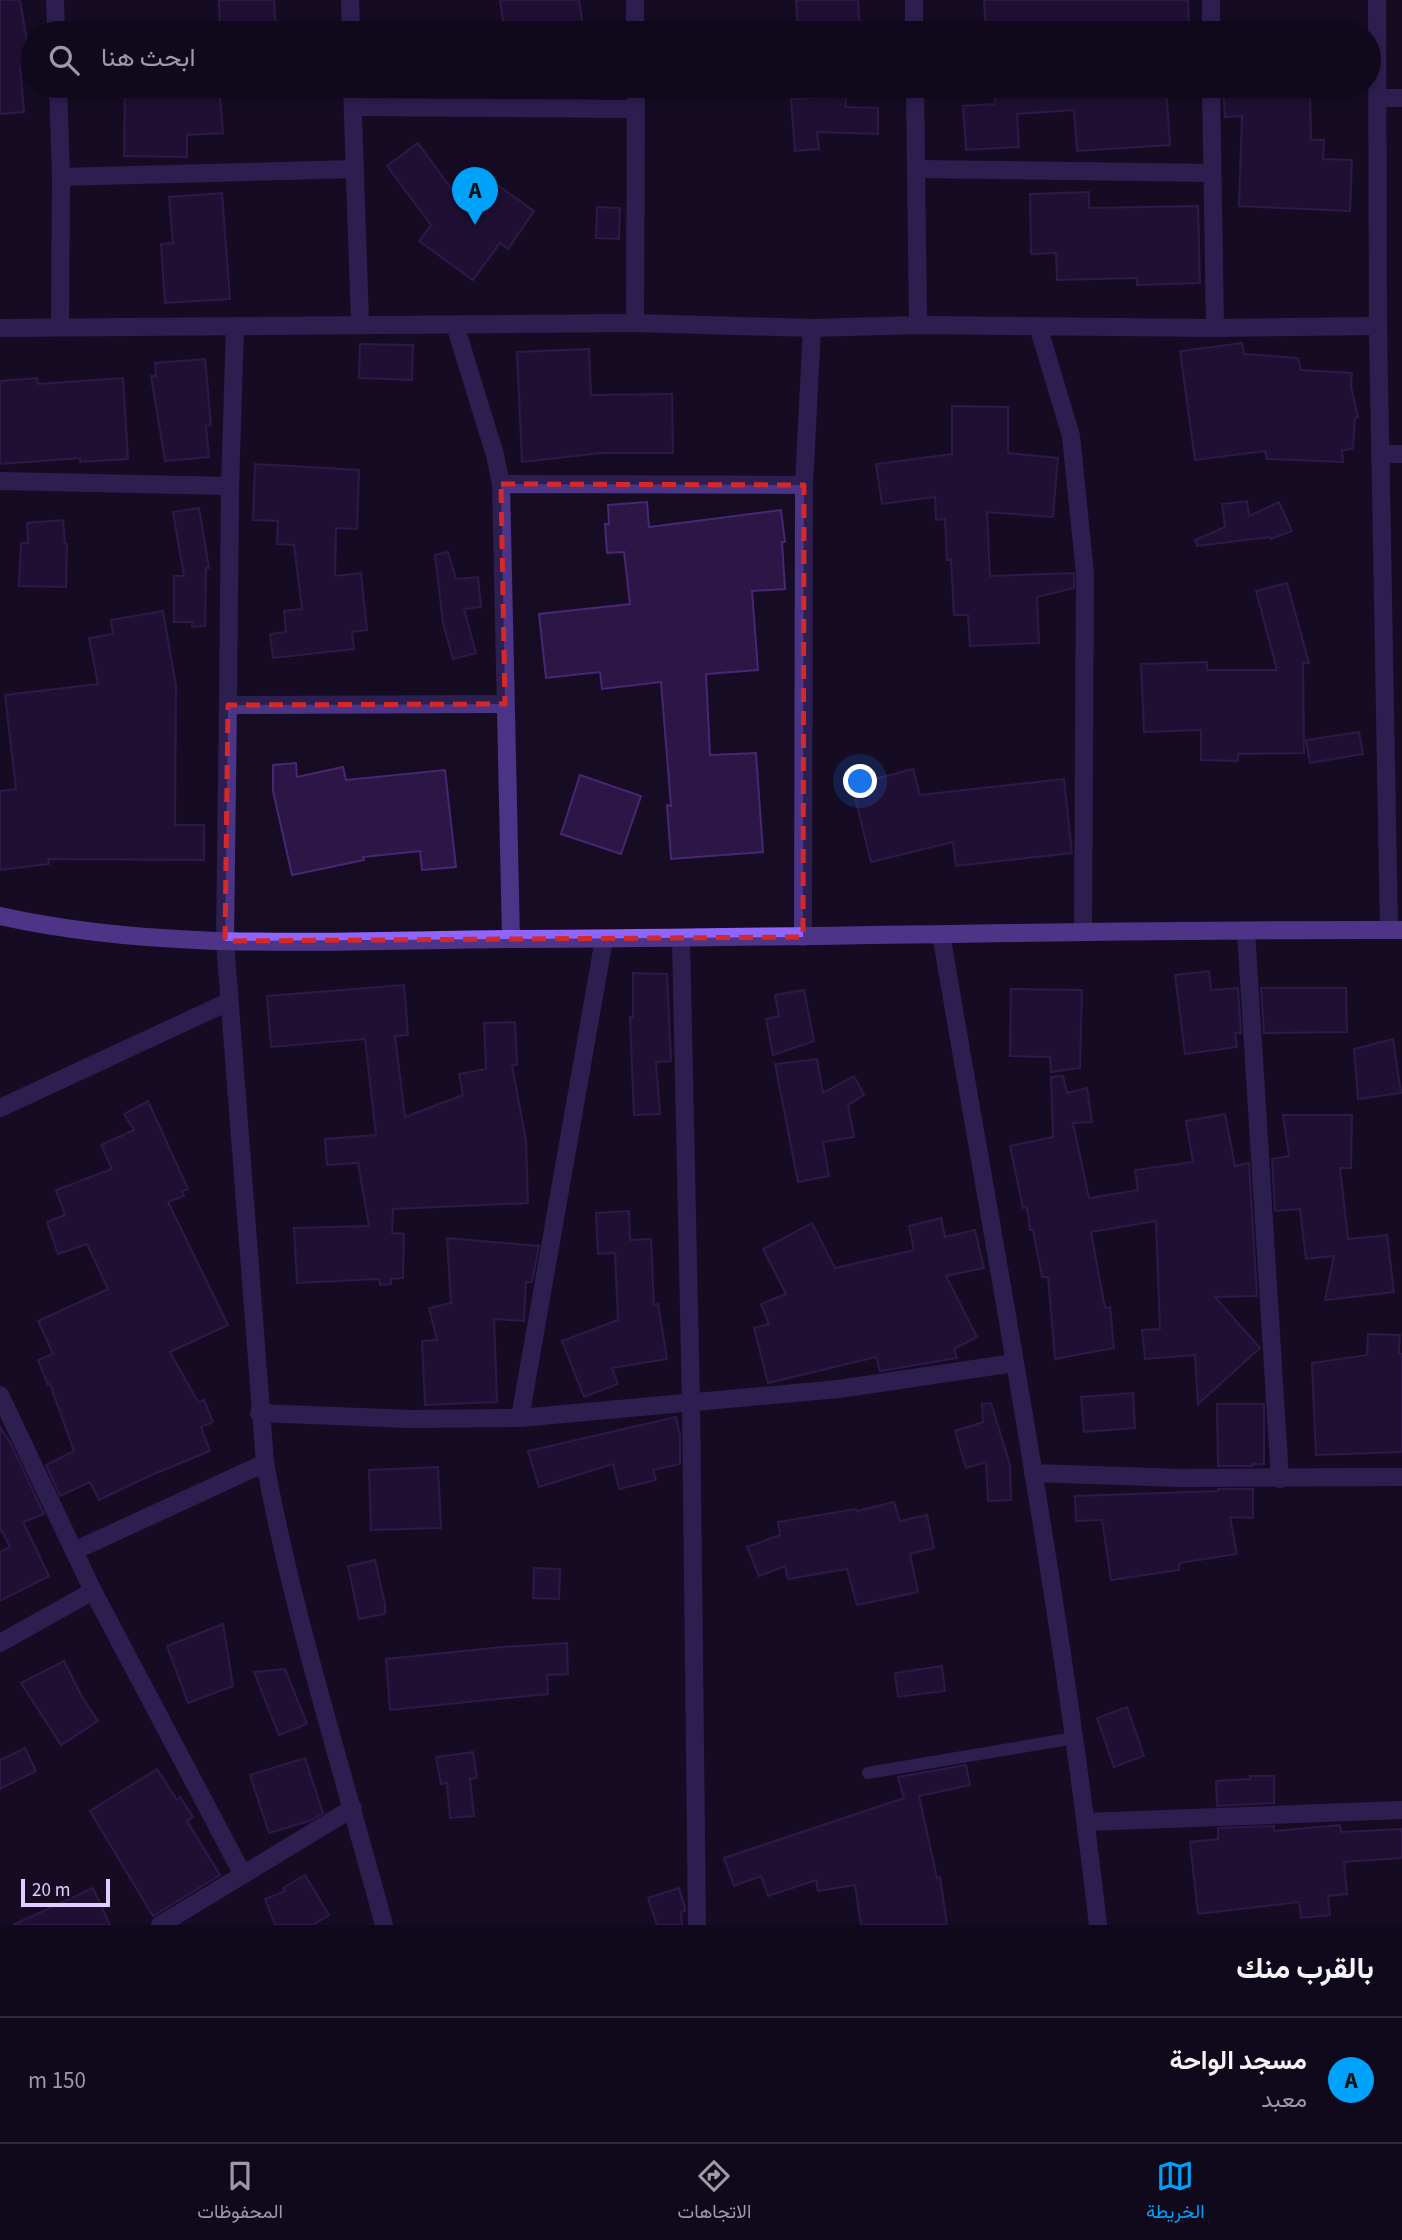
<!DOCTYPE html>
<html lang="ar">
<meta charset="utf-8">
<style>
body{margin:0;font-family:"Source Sans 3",Vazirmatn,sans-serif;background:#1e1728;color:#f1f3f6;direction:rtl}
.scale{position:absolute;left:21px;bottom:18px;width:89px;box-sizing:border-box;padding-left:7px;border:4px solid #e0ceff;border-top:0;font-size:19px;line-height:24px;white-space:nowrap;color:#e0ceff;-webkit-text-stroke:5px #160c24;paint-order:stroke}
.you{position:absolute;left:861px;top:782px;width:24px;height:24px;margin:-18px;border:5px solid #fff;border-radius:50%;background:#1a73e8;box-shadow:0 0 0 10px #1a73e833}
.badge{display:grid;place-items:center;width:46px;height:46px;border-radius:50%;background:#00a1f9;color:#111;font-size:23px;font-weight:700}
.pin{position:absolute;translate:-50% -58px;filter:drop-shadow(0 2px 4px #0008)}
.pin::after{content:'';position:absolute;top:37px;width:24px;height:21px;background:inherit;clip-path:polygon(0 0,100% 0,50% 100%)}
.list{margin:0;padding:0;list-style:none}
h2{display:flex;justify-content:space-between;align-items:center;height:91px;margin:0;padding:0 28px;font-size:30px}
h2 small{font-size:23px;font-weight:400;color:#9c9aa3}
.list li{display:grid;grid-template-columns:46px 1fr auto;gap:21px;align-items:center;box-sizing:border-box;height:126px;padding:0 28px;border-top:2px solid #302a3a}
.list b{display:block;font-size:26px;white-space:nowrap}
.list p{margin:0;font-size:23px;white-space:nowrap;color:#9c9aa3}
.list em{font-size:23px;font-style:normal;color:#9c9aa3}
.icon{flex:none;width:38px;height:38px;fill:none;stroke:currentColor;stroke-width:2;stroke-linecap:round;stroke-linejoin:round}
.map{position:relative;flex:none;width:1402px;height:1925px;overflow:hidden;direction:ltr}
.search{position:absolute;background:#10091b;box-shadow:0 4px 10px #0003;left:21px;right:21px;top:21px;height:77px;display:flex;align-items:center;gap:18px;box-sizing:border-box;padding:0 24px;border-radius:38px;color:#9c9aa3;font-size:26px}
.sheet{height:217px;background:#10091b}
nav{display:flex;justify-content:space-around;align-items:center;box-sizing:border-box;height:98px;border-top:2px solid #302a3a;background:#10091b;font-size:19px;color:#9c9aa3}
nav a{display:grid;justify-items:center;gap:4px}
nav .on{color:#00a1f9}
.map>svg:first-child{display:block}
.building{fill:#2c1646;stroke:#492674;stroke-width:2}
.lines{fill:none;stroke-linecap:round;stroke-linejoin:round}
.lane{stroke:#4b3386;stroke-width:12}
.street{stroke:#4b3386;stroke-width:18}
.secondary{stroke:#9065ff;stroke-width:18}
.marked{fill:none;stroke:#d62828;stroke-width:5;stroke-dasharray:14 9;stroke-linejoin:round}
</style>
<div class="map">
<svg width="1402" height="1925" viewBox="0 0 1402 1925">
<rect width="100%" height="100%" fill="#160c24"/>
<!-- building -->
<g class="building">
<path d="M0,0H20L31,65L20,67L24,112L0,114Z"/>
<path d="M219,0H274L276,33H220Z"/>
<path d="M500,0H579L584,33H505Z"/>
<path d="M796,0H858L860,33H798Z"/>
<path d="M984,0H1188L1189,33H986Z"/>
<path d="M125,86H219L223,133L187,135V157L124,156Z"/>
<path d="M994,86H1166L1170,145L1077,151L1074,110L1017,114L1019,147L966,150L963,106L995,104Z"/>
<path d="M1223,86H1310L1311,140H1324L1323,159L1352,160L1350,211L1239,206L1242,116L1225,117Z"/>
<path d="M846,96V107L878,108V134L817,132L819,149L795,151L791,99Z"/>
<path d="M418,143L454,192L472,167L534,211L508,249L500,243L473,280L419,241L431,225L387,166Z"/>
<path d="M1089,192V208L1198,206L1200,283L1137,285V278L1057,280L1056,253L1031,254L1030,194Z"/>
<path d="M222,193L230,299L165,303L161,244L173,243L169,197Z"/>
<path d="M597,207L620,208L619,239L596,238Z"/>
<path d="M1242,343L1244,354L1298,358L1301,370L1352,373L1351,386L1358,417L1355,418L1353,448L1342,451L1343,462L1267,459L1265,451L1195,460L1180,351Z"/>
<path d="M360,344L413,345L412,380L359,378Z"/>
<path d="M589,349L591,395L672,394L673,453H602L522,462L517,352Z"/>
<path d="M205,359L211,425L206,426L209,457L165,461L151,376H156L155,363Z"/>
<path d="M37,378L38,384L123,378L128,459L80,462V458L0,464V381Z"/>
<path d="M952,406L1008,407V453L1058,458L1053,517L987,512L990,576L1074,573V588L1037,597L1039,643L970,646L968,615H954L951,560H947L945,519L936,520L935,497L882,504L876,464L952,454Z"/>
<path d="M255,464L359,470L357,529L336,528L335,576L361,573L367,630L352,632L354,649L273,658L270,634L286,632L284,611L302,609L294,545L277,544L278,521L253,520Z"/>
<path d="M1247,501L1249,516L1279,502L1292,531L1271,539L1270,537L1197,546L1195,540L1225,527L1222,504Z"/>
<path d="M647,502L649,527L781,510L785,542H782L785,589L752,591L758,670L706,674L710,755L756,753L763,852L671,859L667,805L671,806L661,682L602,689L600,672L546,678L539,614L630,604L624,552L607,553L605,524H609L608,505Z"/>
<path d="M199,508L209,568H206L205,626L192,627V622H174V576H184L173,512Z"/>
<path d="M63,520L65,544H67L66,587L19,586L21,543H28L27,523Z"/>
<path d="M448,552L456,579L478,577L481,607L464,609L476,653L453,659L443,623L435,555Z"/>
<path d="M1287,583L1309,663H1303L1304,753L1238,754V761L1201,760V730L1144,732L1141,664L1207,662V670H1277L1256,591Z"/>
<path d="M163,611L176,686L175,825H204V860L48,859L49,864L0,870V791L16,789L5,695L98,684L89,638L113,634L111,620Z"/>
<path d="M1359,732L1363,754L1310,763L1306,740Z"/>
<path d="M296,763L297,777L343,767L346,780L445,770L456,867L422,870L420,851L363,857L364,860L292,875L273,791V765Z"/>
<path d="M913,769L920,795L1064,779L1072,853L956,866L953,842L871,862L852,785Z"/>
<path d="M580,775L641,796L621,854L561,834Z"/>
<path d="M1209,971L1211,990L1238,988L1241,1033H1235L1237,1047L1185,1054L1175,975Z"/>
<path d="M633,973L667,974L671,1061L656,1062L660,1114L634,1115L630,1017H633Z"/>
<path d="M404,985L408,1035L395,1036L405,1117L463,1095L459,1074L486,1069L484,1023L515,1022L517,1065H512L526,1141L528,1203L393,1209L392,1233L404,1234L403,1278L391,1279V1284L380,1285L379,1279L297,1283L294,1228L369,1226L358,1163L327,1165L325,1139L376,1135L365,1039L271,1047L267,996Z"/>
<path d="M1261,988H1346L1347,1032L1264,1033Z"/>
<path d="M1011,989L1082,990L1080,1068L1051,1072L1050,1057L1010,1056Z"/>
<path d="M804,990L814,1041L773,1055L766,1019L779,1016L775,995Z"/>
<path d="M1393,1039L1401,1093L1358,1099L1354,1049Z"/>
<path d="M817,1059L823,1093L854,1076L864,1095L848,1105L854,1137L823,1142L829,1176L798,1182L775,1064Z"/>
<path d="M1063,1076L1067,1093L1087,1088L1092,1122L1073,1123L1089,1198L1138,1190L1135,1170L1193,1162L1186,1121L1225,1114L1235,1166L1249,1163L1257,1296L1215,1297L1260,1348L1198,1404L1195,1355L1145,1359L1142,1330L1160,1329L1156,1221L1091,1232L1105,1308L1110,1307L1114,1348L1055,1359L1048,1277H1042L1033,1230H1030L1027,1207L1023,1208L1010,1146L1053,1137L1051,1077Z"/>
<path d="M148,1101L188,1189L182,1191L184,1196L168,1202L228,1325L170,1352L198,1402L204,1400L213,1422L201,1427L210,1451L149,1476L99,1500L90,1482L60,1496L46,1465L74,1451L50,1384L48,1385L38,1360L53,1354L38,1321L108,1289L87,1244L58,1254L47,1222L65,1215L56,1190L112,1169L101,1145L134,1130L124,1114Z"/>
<path d="M1283,1115H1352L1351,1168H1340L1348,1239L1387,1235L1394,1292L1325,1300L1334,1256L1306,1259L1300,1209L1275,1211L1272,1159L1289,1156Z"/>
<path d="M629,1211L630,1240L651,1239L654,1305L658,1304L667,1359L612,1368L618,1384L584,1397L562,1341L618,1320L615,1253L598,1254L596,1213Z"/>
<path d="M941,1218L945,1237L975,1230L984,1268L946,1276L977,1337L954,1349L957,1358L880,1371L876,1357L768,1383L754,1328L769,1324L761,1304L786,1294L763,1249L812,1223L835,1268L914,1250L909,1226Z"/>
<path d="M447,1238L539,1246L532,1282H526L524,1321L494,1319L497,1402L425,1405L422,1341L437,1340L429,1308L451,1303Z"/>
<path d="M1368,1334L1400,1335L1399,1353L1402,1354V1452L1316,1455L1312,1363L1367,1355Z"/>
<path d="M1133,1393L1135,1428L1084,1432L1081,1397Z"/>
<path d="M991,1403L1010,1465L1011,1500L988,1501L986,1462L966,1468L955,1431L983,1422L982,1404Z"/>
<path d="M1217,1404H1264V1464H1253V1466H1218Z"/>
<path d="M676,1417L680,1435V1464L653,1470L656,1480L619,1489L613,1464L539,1487L528,1451Z"/>
<path d="M0,1427L10,1442L44,1514L23,1522L49,1576L0,1601V1552L10,1547L2,1531H0Z"/>
<path d="M438,1467L441,1528L371,1530L369,1470Z"/>
<path d="M1218,1489H1253V1518L1230,1517L1237,1554L1179,1563V1570L1111,1580L1102,1520L1076,1521L1075,1496L1218,1491Z"/>
<path d="M894,1502L900,1521L927,1515L934,1548L910,1554L918,1592L857,1605L847,1569L788,1579L785,1566L759,1576L747,1547L780,1535L778,1522L856,1509L857,1511Z"/>
<path d="M375,1560L385,1604V1614L359,1619L348,1566Z"/>
<path d="M534,1568L560,1569L559,1599L533,1598Z"/>
<path d="M223,1624L233,1686L188,1703L167,1646Z"/>
<path d="M567,1643L568,1674L547,1675L548,1694L390,1710L386,1659L503,1647Z"/>
<path d="M64,1661L81,1695L98,1721L61,1745L21,1683Z"/>
<path d="M942,1666L945,1691L898,1697L895,1673Z"/>
<path d="M285,1669L307,1724L279,1735L254,1672Z"/>
<path d="M1127,1707L1144,1756L1114,1767L1097,1718Z"/>
<path d="M25,1748L36,1771L0,1789V1760Z"/>
<path d="M473,1752L477,1778L470,1779L474,1816L450,1818L447,1783L441,1784L436,1757Z"/>
<path d="M305,1758L323,1813L312,1820L269,1833L250,1775Z"/>
<path d="M966,1765L970,1785L919,1796L937,1878L940,1877L947,1925H861L855,1885L818,1891L816,1880L768,1896L761,1876L734,1886L724,1858L904,1798L898,1777Z"/>
<path d="M157,1769L177,1800L180,1797L193,1817L187,1821L220,1875L153,1916L90,1811Z"/>
<path d="M1250,1776H1274V1803L1217,1806L1216,1781L1250,1779Z"/>
<path d="M1340,1825L1341,1832L1402,1829V1858L1344,1862L1347,1894L1328,1896L1330,1915L1301,1918L1299,1902L1198,1914L1190,1842L1218,1839V1828L1274,1826V1831Z"/>
<path d="M305,1875L329,1915L313,1925H275L265,1899L285,1891L283,1888Z"/>
<path d="M93,1888L110,1925H13Z"/>
<path d="M679,1888L685,1908V1911L681,1912L682,1925H657L648,1898Z"/>
</g>
<g class="lines">
<!-- lane -->
<path class="lane" d="M868,1773L1074,1738"/>
<!-- street -->
<g class="street">
<path d="M55,0L56,33"/>
<path d="M350,0L351,33"/>
<path d="M635,0V33"/>
<path d="M914,0V33"/>
<path d="M1211,0V33"/>
<path d="M1377,0L1378,326L1389,930"/>
<path d="M58,86L61,177L60,327"/>
<path d="M352,86L360,324"/>
<path d="M915,86L918,325"/>
<path d="M1211,86L1215,328"/>
<path d="M1378,98H1402"/>
<path d="M353,107L636,109"/>
<path d="M917,169L1212,173"/>
<path d="M61,177L354,169"/>
<path d="M635,323L636,86"/>
<path d="M455,325L495,455L501,484"/>
<path d="M1038,326L1071,436L1085,574L1083,931"/>
<path d="M0,328L635,323L812,328L918,325L1215,328L1378,326"/>
<path d="M235,328L230,486L228,705L505,704"/>
<path d="M1380,454H1402"/>
<path d="M0,481L230,486"/>
<path d="M228,705L225,941L265,1463C294,1619 343,1772 384,1925"/>
<path d="M1246,931L1280,1479"/>
<path d="M941,934C997,1264 1060,1593 1098,1925"/>
<path d="M803,937L804,485L812,328"/>
<path d="M681,938L691,1403L697,1925"/>
<path d="M511,939L501,484L804,485"/>
<path d="M0,1108L228,1002"/>
<path d="M0,1395L93,1591L243,1875"/>
<path d="M259,1413L411,1419L520,1418L839,1389L1014,1363"/>
<path d="M520,1418L604,939"/>
<path d="M1033,1473L1180,1478L1402,1477"/>
<path d="M74,1551L265,1463"/>
<path d="M0,1643L93,1591"/>
<path d="M1086,1822L1402,1810"/>
<path d="M160,1925L353,1808"/>
</g>
<!-- secondary -->
<path class="secondary" d="M0,916C167,953 343,940 513,939C810,938 1106,929 1402,930"/>
</g>
<!-- marked area -->
<path d="M0 0H1402V1925H0ZM501,484L804,485L803,937L225,941L228,705L505,704Z" fill="#160c24" fill-opacity=".55" fill-rule="evenodd"/>
<path class="marked" d="M501,484L804,485L803,937L225,941L228,705L505,704Z"/>
</svg>
<div class="scale">20 m</div>
<div class="you"></div>
<div class="pin badge" style="left:475px;top:225px">A</div>
<div class="search"><svg class="icon" aria-label="search" viewBox="0 0 24 24"><circle cx="10" cy="10" r="6"/><path d="M15 15l6 6"/></svg>ابحث هنا</div>
</div>
<section class="sheet">
<h2>بالقرب منك<small></small></h2>
<ul class="list">
<li><span class="badge">A</span><div><b>مسجد الواحة</b><p>معبد</p></div><em>150 m</em></li>
</ul>
</section>
<nav>
<a class="on"><svg class="icon" aria-label="map" viewBox="0 0 24 24"><path d="M3 6l6-2 6 2 6-2v14l-6 2-6-2-6 2zM9 4v14M15 6v14"/></svg>الخريطة</a>
<a><svg class="icon" aria-label="directions" viewBox="0 0 24 24"><path d="M12 3l9 9-9 9-9-9zM9 14v-3h6M13 9l2 2-2 2"/></svg>الاتجاهات</a>
<a><svg class="icon" aria-label="saved" viewBox="0 0 24 24"><path d="M7 4h10v16l-5-4-5 4z"/></svg>المحفوظات</a>
</nav>
